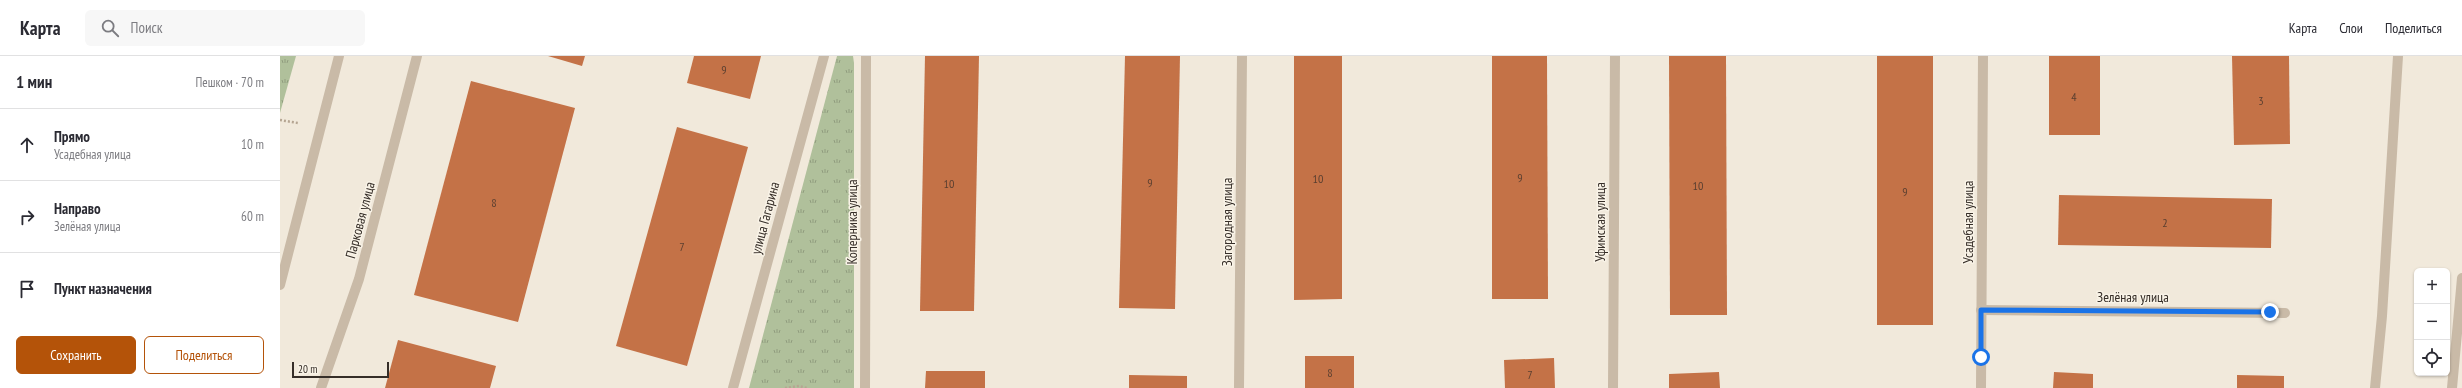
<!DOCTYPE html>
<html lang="ru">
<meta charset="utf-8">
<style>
body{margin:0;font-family:"PT Sans Narrow",sans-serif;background:#f7f7f7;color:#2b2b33}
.controls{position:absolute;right:12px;bottom:12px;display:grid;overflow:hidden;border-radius:6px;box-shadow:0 1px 3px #0004}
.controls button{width:36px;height:36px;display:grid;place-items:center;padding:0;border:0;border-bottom:1px solid #e1e1e2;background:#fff;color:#2b2b33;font:20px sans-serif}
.scale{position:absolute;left:12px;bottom:10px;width:97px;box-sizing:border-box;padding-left:4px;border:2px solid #362e28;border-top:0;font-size:11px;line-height:14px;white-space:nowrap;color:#362e28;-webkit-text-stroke:3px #f9f3e7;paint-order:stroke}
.stop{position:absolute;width:12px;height:12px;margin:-9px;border:3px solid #1a73e8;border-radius:50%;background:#fff}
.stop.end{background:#1a73e8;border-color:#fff;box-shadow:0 1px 4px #0008}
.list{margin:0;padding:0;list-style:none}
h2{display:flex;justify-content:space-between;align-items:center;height:52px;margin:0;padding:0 16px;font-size:17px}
h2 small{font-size:13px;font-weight:400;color:#7c7c81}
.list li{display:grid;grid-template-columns:26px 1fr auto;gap:12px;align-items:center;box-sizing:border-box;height:72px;padding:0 16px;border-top:1px solid #e1e1e2}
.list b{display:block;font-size:15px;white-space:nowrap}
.list p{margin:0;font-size:13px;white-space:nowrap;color:#7c7c81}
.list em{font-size:13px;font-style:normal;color:#7c7c81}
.actions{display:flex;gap:8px;padding:12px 16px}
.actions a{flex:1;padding:9px 0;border:1px solid #b45309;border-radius:6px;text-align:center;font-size:14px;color:#b45309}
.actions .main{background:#b45309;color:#fff}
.icon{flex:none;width:22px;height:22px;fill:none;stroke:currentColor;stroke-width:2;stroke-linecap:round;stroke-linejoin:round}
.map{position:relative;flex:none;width:2182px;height:332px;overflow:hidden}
header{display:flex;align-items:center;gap:24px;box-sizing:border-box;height:56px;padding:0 20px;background:#fff;border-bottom:1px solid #e1e1e2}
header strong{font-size:19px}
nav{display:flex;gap:22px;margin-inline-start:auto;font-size:14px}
.search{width:280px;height:36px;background:#f7f7f7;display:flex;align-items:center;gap:10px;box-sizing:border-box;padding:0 14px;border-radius:6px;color:#7c7c81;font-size:15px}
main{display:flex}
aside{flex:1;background:#fff}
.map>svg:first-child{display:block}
.park{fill:url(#park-tufts)}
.building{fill:#c47247}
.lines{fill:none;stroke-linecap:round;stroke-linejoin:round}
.path{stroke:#b5a592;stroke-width:2.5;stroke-dasharray:2 2;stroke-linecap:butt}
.street{stroke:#c9baa7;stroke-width:10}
.route{stroke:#1a73e8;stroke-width:5}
.labels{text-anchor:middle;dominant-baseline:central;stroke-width:3;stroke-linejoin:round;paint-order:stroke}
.number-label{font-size:12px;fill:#5a3f30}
.street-label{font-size:14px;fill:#362e28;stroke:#f9f3e7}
</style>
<header>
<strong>Карта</strong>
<div class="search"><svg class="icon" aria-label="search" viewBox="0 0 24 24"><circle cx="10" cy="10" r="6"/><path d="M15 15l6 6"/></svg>Поиск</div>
<nav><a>Карта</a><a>Слои</a><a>Поделиться</a></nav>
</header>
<main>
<aside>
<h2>1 мин<small>Пешком · 70 m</small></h2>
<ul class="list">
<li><svg class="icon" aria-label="ahead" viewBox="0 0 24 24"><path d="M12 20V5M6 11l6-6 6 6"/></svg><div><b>Прямо</b><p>Усадебная улица</p></div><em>10 m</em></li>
<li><svg class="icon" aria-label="right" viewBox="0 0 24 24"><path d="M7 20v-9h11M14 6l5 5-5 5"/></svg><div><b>Направо</b><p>Зелёная улица</p></div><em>60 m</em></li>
<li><svg class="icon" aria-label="arrive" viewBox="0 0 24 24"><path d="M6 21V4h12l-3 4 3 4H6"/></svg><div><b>Пункт назначения</b></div></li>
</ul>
<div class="actions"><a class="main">Сохранить</a><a>Поделиться</a></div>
</aside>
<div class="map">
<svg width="2182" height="332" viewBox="0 0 2182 332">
<defs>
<pattern id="park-tufts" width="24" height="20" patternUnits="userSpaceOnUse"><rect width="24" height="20" fill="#b0c09b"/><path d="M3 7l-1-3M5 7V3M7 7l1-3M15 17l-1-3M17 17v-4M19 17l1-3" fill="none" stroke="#909c7e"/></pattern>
</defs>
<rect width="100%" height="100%" fill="#f1e9db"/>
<!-- park -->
<g class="park">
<path d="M0,0H16L0,57Z"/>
<path d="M557,0H573L574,7V332H469Z"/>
</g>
<!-- building -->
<g class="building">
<path d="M268,0H305L302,10Z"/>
<path d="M414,0H481L470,43L407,27Z"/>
<path d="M645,0H699L694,255H640Z"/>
<path d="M845,0H900L895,253L839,252Z"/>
<path d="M1014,0H1062V243L1014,244Z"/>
<path d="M1212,0H1267L1268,243H1212Z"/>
<path d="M1389,0H1446L1447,259H1390Z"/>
<rect x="1597" y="0" width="56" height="269"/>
<rect x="1769" y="0" width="51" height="79"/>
<path d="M1952,0H2009L2010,88L1954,89Z"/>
<path d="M191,25L295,52L238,266L134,239Z"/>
<path d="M397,71L468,91L407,310L336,290Z"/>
<path d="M1779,139L1992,143L1991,192L1778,189Z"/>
<path d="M118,284L216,310L210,332H105Z"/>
<rect x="1025" y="300" width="49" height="32"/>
<path d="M1274,302L1275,332H1225L1224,304Z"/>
<path d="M646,315H705V332H645Z"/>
<path d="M1439,316L1440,332H1389V318Z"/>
<path d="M1774,316L1813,318V332H1773Z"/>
<path d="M849,319L907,320V332H849Z"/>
<path d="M1957,319L2004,320V332H1957Z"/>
</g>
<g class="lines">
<!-- path -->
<g class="path">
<path d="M0,64L18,67"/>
<path d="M505,332L519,330L527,332"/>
</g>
<!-- street -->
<g class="street">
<path d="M0,229L59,0"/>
<path d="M1701,254L2005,257"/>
<path d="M41,332L79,223L137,0"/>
<path d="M453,332L544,0"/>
<path d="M585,332L586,0"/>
<path d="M959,332L962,0"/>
<path d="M1333,332L1335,0"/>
<path d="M1701,332L1703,0"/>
<path d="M2095,332L2102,260L2118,0"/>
<path d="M2172,332L2182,222"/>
</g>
</g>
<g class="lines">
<!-- route -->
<path class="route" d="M1701,301V254L1990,256"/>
</g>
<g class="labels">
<!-- number labels -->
<g class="number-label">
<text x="444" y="13">9</text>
<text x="1794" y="40">4</text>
<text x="1981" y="44">3</text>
<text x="1240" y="121">9</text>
<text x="1038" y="122">10</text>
<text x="870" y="126">9</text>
<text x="669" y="127">10</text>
<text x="1418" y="129">10</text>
<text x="1625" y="135">9</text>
<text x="214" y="146">8</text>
<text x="1885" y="166">2</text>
<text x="402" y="190">7</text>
<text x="1050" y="316">8</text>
<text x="1250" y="318">7</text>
</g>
<!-- street labels -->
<g class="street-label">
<text transform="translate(485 162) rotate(-75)">улица Гагарина</text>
<text transform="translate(80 164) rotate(-75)">Парковая улица</text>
<text transform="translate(572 166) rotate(-90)">Коперника улица</text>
<text transform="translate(947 166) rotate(-90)">Загородная улица</text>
<text transform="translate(1320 166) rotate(-90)">Уфимская улица</text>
<text transform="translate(1688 166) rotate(-90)">Усадебная улица</text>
<text x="1853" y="241">Зелёная улица</text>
</g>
</g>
</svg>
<div class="controls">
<button>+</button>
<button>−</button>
<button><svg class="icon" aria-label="locate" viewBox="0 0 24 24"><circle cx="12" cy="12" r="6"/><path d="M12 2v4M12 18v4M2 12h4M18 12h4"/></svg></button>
</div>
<div class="scale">20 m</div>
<div class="stop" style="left:1701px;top:301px"></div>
<div class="stop end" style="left:1990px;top:256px"></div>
</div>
</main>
